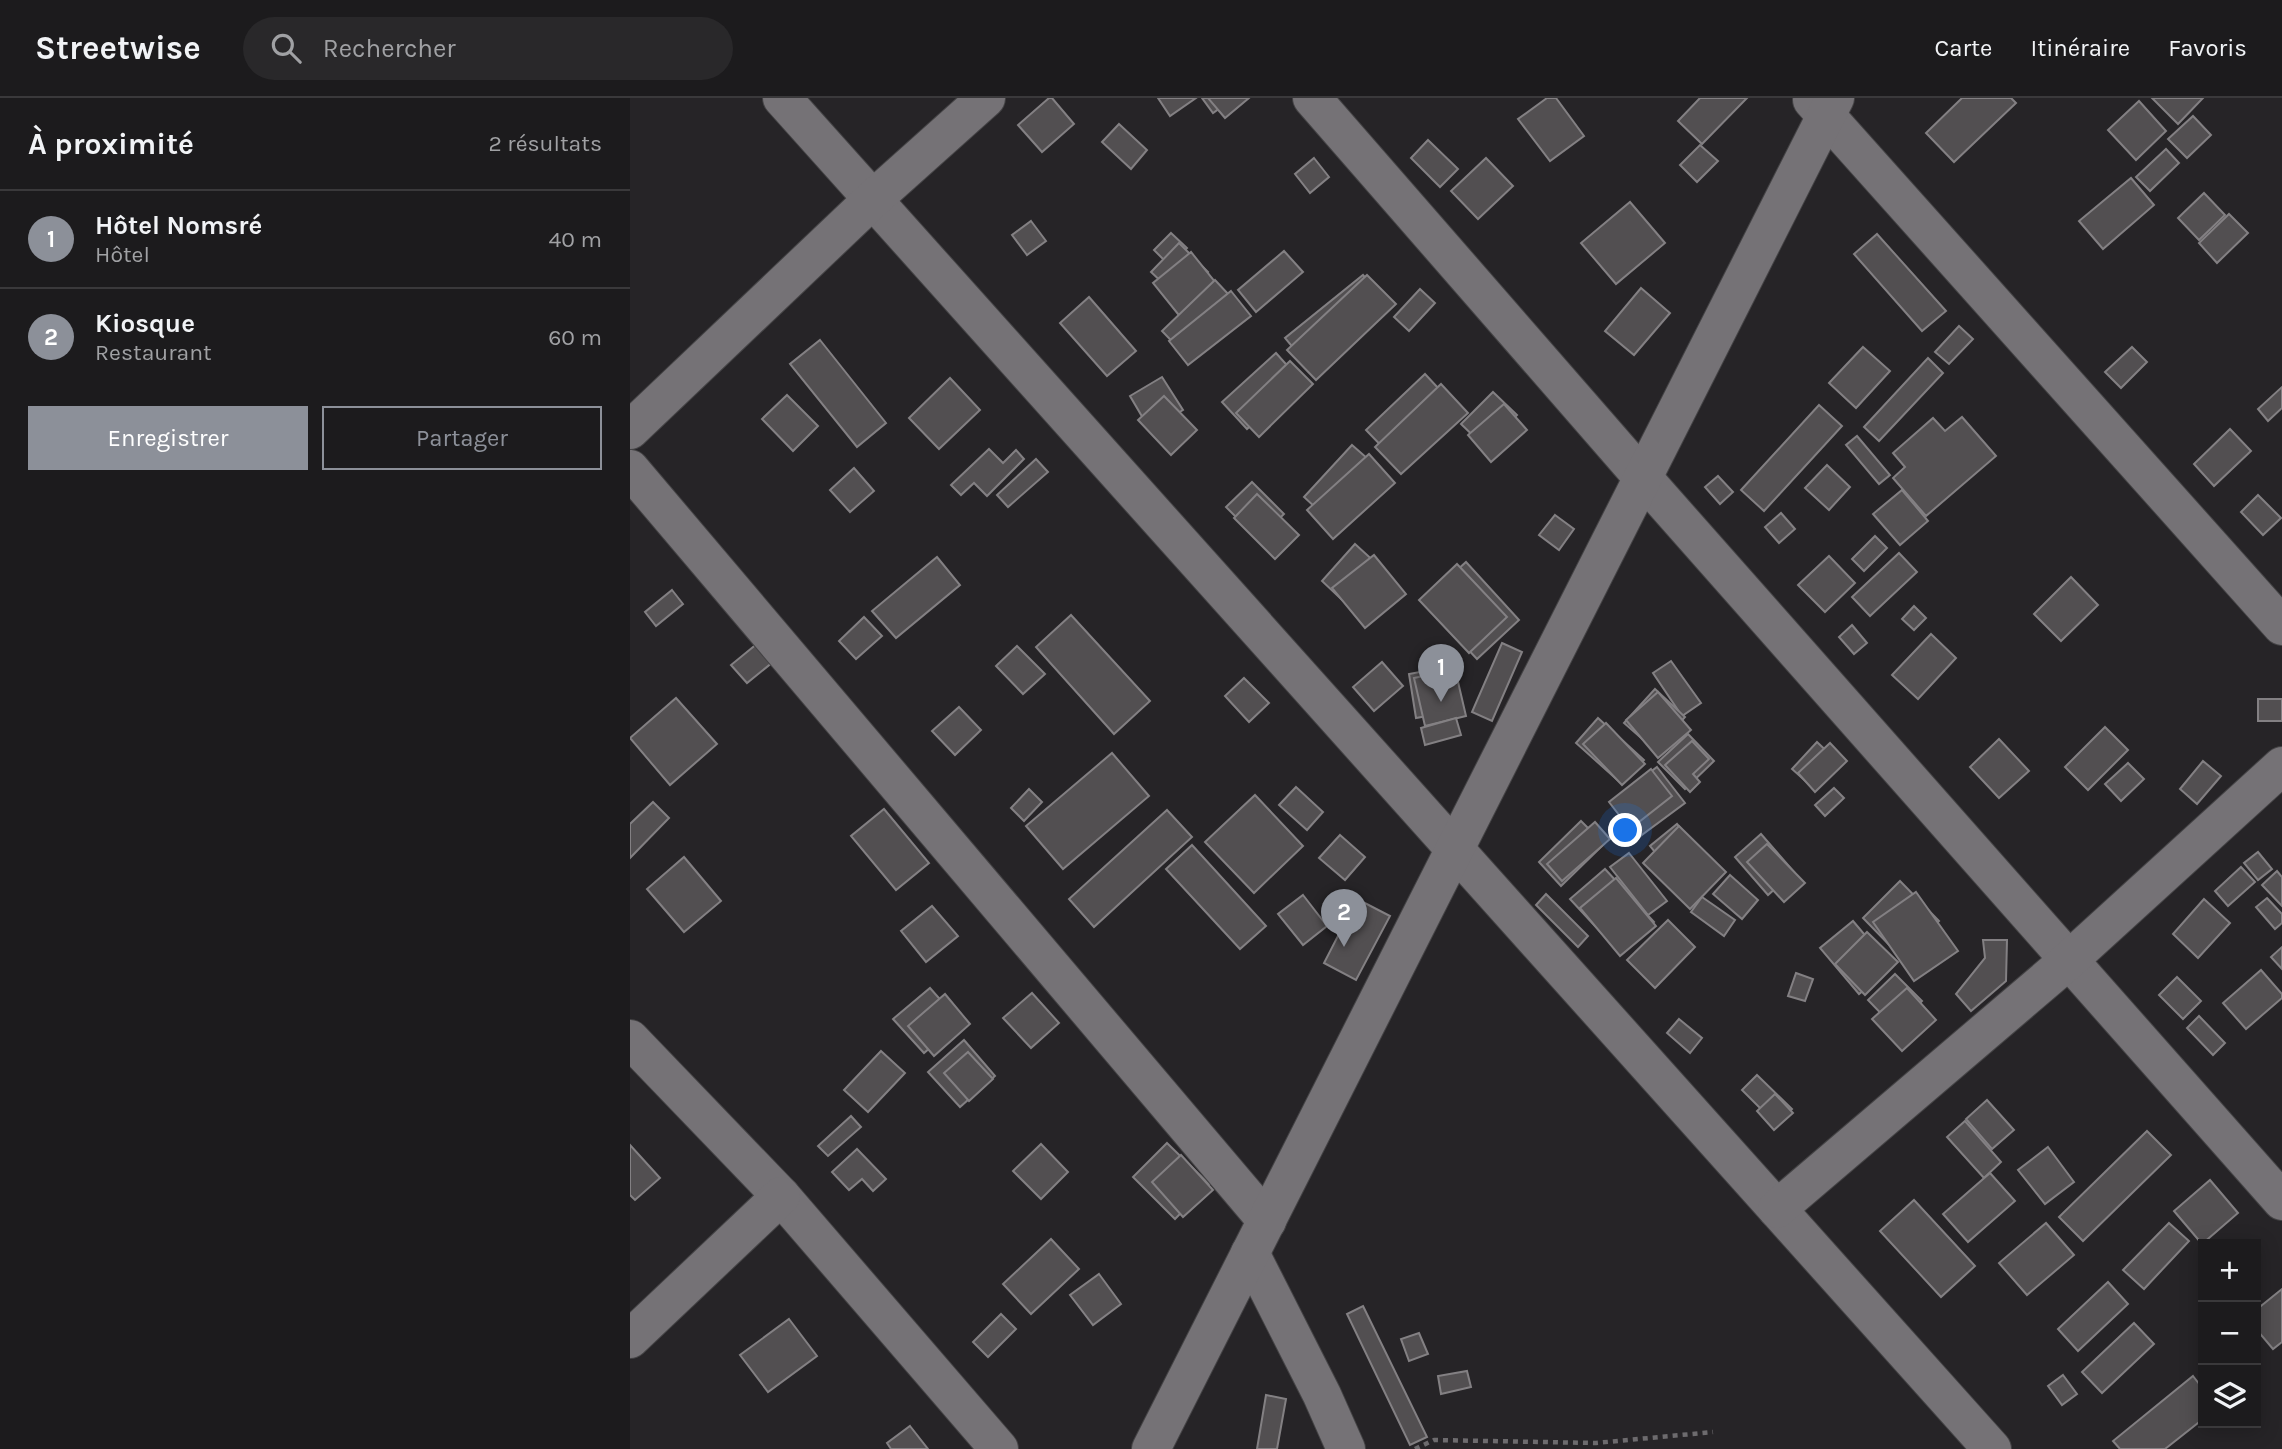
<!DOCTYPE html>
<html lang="fr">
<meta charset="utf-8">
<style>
body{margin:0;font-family:Karla,sans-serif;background:#29282a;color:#f1f3f6}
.controls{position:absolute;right:21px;bottom:21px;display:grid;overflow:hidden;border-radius:0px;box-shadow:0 4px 18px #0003}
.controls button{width:63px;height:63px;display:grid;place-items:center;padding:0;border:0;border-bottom:2px solid #3a393b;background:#1c1b1d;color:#f1f3f6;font:35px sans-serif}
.you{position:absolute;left:996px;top:733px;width:24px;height:24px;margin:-18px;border:5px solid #fff;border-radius:50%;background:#1a73e8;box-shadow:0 0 0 10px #1a73e833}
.badge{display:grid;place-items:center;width:46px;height:46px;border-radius:50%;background:#8c9099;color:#fff;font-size:23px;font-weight:700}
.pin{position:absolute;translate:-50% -58px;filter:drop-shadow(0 2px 4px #0008)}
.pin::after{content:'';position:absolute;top:37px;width:24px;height:21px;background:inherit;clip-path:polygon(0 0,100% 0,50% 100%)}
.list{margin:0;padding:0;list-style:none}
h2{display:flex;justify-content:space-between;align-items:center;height:91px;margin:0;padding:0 28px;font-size:30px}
h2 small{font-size:23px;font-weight:400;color:#a0a1a4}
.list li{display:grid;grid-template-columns:46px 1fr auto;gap:21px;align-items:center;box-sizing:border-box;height:98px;padding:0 28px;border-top:2px solid #3a393b}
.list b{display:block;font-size:26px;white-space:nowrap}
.list p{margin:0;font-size:23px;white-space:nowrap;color:#a0a1a4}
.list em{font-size:23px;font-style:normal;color:#a0a1a4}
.actions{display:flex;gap:14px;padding:21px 28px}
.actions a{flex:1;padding:16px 0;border:2px solid #8c9099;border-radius:0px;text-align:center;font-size:24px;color:#8c9099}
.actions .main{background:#8c9099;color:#fff}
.icon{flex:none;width:38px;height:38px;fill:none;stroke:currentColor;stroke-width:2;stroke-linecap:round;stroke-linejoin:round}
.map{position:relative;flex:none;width:1652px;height:1351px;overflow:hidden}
header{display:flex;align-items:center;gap:42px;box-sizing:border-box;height:98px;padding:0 35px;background:#1c1b1d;border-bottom:2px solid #3a393b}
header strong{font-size:33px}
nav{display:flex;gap:38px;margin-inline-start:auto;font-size:24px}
.search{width:490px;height:63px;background:#29282a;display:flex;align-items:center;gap:18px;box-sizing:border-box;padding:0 24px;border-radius:38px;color:#a0a1a4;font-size:26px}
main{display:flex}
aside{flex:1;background:#1c1b1d}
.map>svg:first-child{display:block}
.building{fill:#524f51;stroke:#838083;stroke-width:2}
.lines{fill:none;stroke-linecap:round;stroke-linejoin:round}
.minor-casing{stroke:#444345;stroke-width:40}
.path{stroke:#6d6b6e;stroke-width:4.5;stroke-dasharray:5 5;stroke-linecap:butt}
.minor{stroke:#757276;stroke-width:38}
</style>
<header>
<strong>Streetwise</strong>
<div class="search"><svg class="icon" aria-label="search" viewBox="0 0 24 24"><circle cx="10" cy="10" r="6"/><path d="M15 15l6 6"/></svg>Rechercher</div>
<nav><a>Carte</a><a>Itinéraire</a><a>Favoris</a></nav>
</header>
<main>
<aside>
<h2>À proximité<small>2 résultats</small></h2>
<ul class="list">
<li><span class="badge">1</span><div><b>Hôtel Nomsré</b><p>Hôtel</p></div><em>40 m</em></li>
<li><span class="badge">2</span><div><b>Kiosque</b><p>Restaurant</p></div><em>60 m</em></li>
</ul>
<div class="actions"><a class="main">Enregistrer</a><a>Partager</a></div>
</aside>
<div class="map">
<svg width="1652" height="1351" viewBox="0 0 1652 1351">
<rect width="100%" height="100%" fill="#262427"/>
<!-- building -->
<g class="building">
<path d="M419,0H422L444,26L412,54L388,27Z"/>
<path d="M528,0H566L540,18Z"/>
<path d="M572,0H604L583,15Z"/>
<path d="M578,0H619L595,20Z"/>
<path d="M917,0H926L954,38L920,63L888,21Z"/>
<path d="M1070,0H1117L1072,46L1048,23Z"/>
<path d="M1332,0H1381L1386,5L1324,64L1296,35Z"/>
<path d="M1522,0H1573L1548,26Z"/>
<path d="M1509,3L1536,33L1506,62L1478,32Z"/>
<path d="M1563,18L1581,37L1557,60L1538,41Z"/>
<path d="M489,26L517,52L501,71L472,44Z"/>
<path d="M798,42L828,71L810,89L781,60Z"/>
<path d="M1070,47L1088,63L1067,84L1050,67Z"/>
<path d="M1536,51L1549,65L1520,93L1506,79Z"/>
<path d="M684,60L699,79L680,95L665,76Z"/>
<path d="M856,60L883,88L848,121L821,93Z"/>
<path d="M1501,80L1524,107L1473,151L1449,123Z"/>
<path d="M1574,95L1595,117L1569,142L1548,120Z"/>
<path d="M1000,104L1035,145L986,186L951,145Z"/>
<path d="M1599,116L1618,135L1587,165L1569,145Z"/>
<path d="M401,123L416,143L397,157L382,137Z"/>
<path d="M541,135L557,150L540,168L524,152Z"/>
<path d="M1247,136L1316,213L1292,233L1224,156Z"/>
<path d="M549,145L578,174L551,202L521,174Z"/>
<path d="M654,153L673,174L626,214L608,192Z"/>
<path d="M561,154L590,190L552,221L523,185Z"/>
<path d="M733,177L754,202L675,264L655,240Z"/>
<path d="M737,177L766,206L686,282L657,252Z"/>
<path d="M585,182L614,213L561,263L532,233Z"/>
<path d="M1011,190L1040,215L1004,257L975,233Z"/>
<path d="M790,191L805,205L779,233L764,219Z"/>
<path d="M601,193L621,218L558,267L539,243Z"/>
<path d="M459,199L506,253L477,278L430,225Z"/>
<path d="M1329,228L1343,241L1319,266L1305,254Z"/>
<path d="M190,242L256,325L227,349L160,266Z"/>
<path d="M1233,249L1260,273L1226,310L1199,285Z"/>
<path d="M1502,249L1517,264L1491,290L1475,274Z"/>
<path d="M646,255L671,283L617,331L592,304Z"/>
<path d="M1298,260L1313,275L1249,343L1234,329Z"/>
<path d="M660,263L683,286L629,339L606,315Z"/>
<path d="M795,276L823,306L764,361L736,332Z"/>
<path d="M532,279L553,312L520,332L500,298Z"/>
<path d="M320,280L350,312L309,351L279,320Z"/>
<path d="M811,286L838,315L771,376L745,349Z"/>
<path d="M1652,289V310L1638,323L1628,311Z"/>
<path d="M863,294L887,317L855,349L831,326Z"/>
<path d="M157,297L188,328L163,353L132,321Z"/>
<path d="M534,298L567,332L541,357L508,322Z"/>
<path d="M874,306L897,332L861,364L838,337Z"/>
<path d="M1189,307L1212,328L1134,413L1111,392Z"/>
<path d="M1332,319L1366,358L1296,418L1263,380L1275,369L1263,355L1303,320L1315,333Z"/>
<path d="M1600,331L1621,353L1584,388L1564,366Z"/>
<path d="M1227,338L1260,377L1249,386L1216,347Z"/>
<path d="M722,347L746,368L698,421L674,399Z"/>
<path d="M359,351L373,365L386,352L394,361L357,398L344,385L331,397L321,387Z"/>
<path d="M739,356L765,385L703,441L677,412Z"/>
<path d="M406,361L418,374L378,409L367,397Z"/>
<path d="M1197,367L1220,389L1199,412L1175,390Z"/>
<path d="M224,370L244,393L220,414L200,392Z"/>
<path d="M1088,378L1103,394L1090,406L1075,389Z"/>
<path d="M622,384L654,416L628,441L596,409Z"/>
<path d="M1272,392L1298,423L1270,447L1243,416Z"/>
<path d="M627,396L669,437L645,461L604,420Z"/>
<path d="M1628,397L1651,420L1633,437L1611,414Z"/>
<path d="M1151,415L1165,431L1149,445L1135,429Z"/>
<path d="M925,417L944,431L929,452L909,437Z"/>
<path d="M1245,438L1257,450L1234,473L1222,461Z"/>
<path d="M725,446L759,477L725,514L692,483Z"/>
<path d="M1269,455L1287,474L1240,518L1222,499Z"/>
<path d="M744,457L776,496L735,530L702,490Z"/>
<path d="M1199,458L1225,485L1195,514L1168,487Z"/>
<path d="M307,459L330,487L266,540L242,513Z"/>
<path d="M836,464L889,522L847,561L793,503Z"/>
<path d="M827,466L877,519L839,555L789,502Z"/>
<path d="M1441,479L1468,507L1431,543L1404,516Z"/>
<path d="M42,492L53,506L26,528L15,514Z"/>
<path d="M1284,508L1296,520L1284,532L1272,521Z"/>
<path d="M441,517L520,603L484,636L406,549Z"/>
<path d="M234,519L252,538L226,561L209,543Z"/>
<path d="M1222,527L1237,545L1224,556L1209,539Z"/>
<path d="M1301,536L1326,560L1288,601L1262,577Z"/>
<path d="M128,545L143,564L117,585L101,567Z"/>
<path d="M872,545L892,554L862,623L842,614Z"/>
<path d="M387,548L415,576L393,596L366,568Z"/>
<path d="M1041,563L1071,605L1052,618L1023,575Z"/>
<path d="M752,564L773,588L744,613L723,589Z"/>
<path d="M817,569L825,613L786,620L779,576Z"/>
<path d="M825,571L836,618L795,628L784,580Z"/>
<path d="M614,580L639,605L619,624L595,598Z"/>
<path d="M1025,591L1055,619L1025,652L994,625Z"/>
<path d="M1028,594L1061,632L1028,660L996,622Z"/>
<path d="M46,600L87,646L40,687L0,640Z"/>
<rect x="1628" y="601" width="24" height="22"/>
<path d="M329,609L351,632L325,657L302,633Z"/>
<path d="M826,620L831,637L795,647L791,630Z"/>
<path d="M968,620L1014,662L992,686L946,645Z"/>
<path d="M976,625L1015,666L992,687L953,646Z"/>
<path d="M1475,629L1498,652L1458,692L1435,669Z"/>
<path d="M1058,636L1084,663L1055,691L1028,664Z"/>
<path d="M1369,641L1399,673L1369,700L1340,669Z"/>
<path d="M1062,643L1079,661L1063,676L1070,684L1060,694L1035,667Z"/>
<path d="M1187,644L1205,661L1180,687L1162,671Z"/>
<path d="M1200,645L1217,663L1185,694L1168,675Z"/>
<path d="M482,655L519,698L433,771L396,728Z"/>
<path d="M1573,663L1591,678L1567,706L1550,691Z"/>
<path d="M1498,665L1514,681L1491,703L1475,686Z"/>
<path d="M1027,669L1055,705L1009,739L982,703Z"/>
<path d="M1021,671L1042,698L1000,731L979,704Z"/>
<path d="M666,689L693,714L677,732L649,707Z"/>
<path d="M1204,690L1214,700L1195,718L1185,707Z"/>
<path d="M399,691L412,704L394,723L381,710Z"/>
<path d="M625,697L673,748L624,795L575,744Z"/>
<path d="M23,704L39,720L0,760V726Z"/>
<path d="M254,711L299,765L266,792L221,738Z"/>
<path d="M537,712L562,739L464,829L439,801Z"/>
<path d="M951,723L974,746L931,788L909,764Z"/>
<path d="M965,724L980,741L932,783L917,766Z"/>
<path d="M1047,726L1085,772L1057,794L1020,748Z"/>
<path d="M1049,728L1096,774L1060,811L1013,765Z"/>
<path d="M1131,736L1164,774L1138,797L1105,759Z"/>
<path d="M710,737L735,759L715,782L689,760Z"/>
<path d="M1137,746L1175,785L1154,804L1117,764Z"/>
<path d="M562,747L636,828L610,851L536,771Z"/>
<path d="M1628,754L1642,771L1628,782L1614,765Z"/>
<path d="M999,755L1037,803L1018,817L980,769Z"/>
<path d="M54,759L91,803L54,834L17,791Z"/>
<path d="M1611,769L1625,784L1598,808L1585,793Z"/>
<path d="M975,771L1024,824L990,855L940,801Z"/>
<path d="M1647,773L1652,779V808L1632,787Z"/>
<path d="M1100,777L1128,802L1112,821L1083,796Z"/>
<path d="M986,780L1026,828L990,858L950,810Z"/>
<path d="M1270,783L1309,823L1272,860L1233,820Z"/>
<path d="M1286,794L1328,853L1284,883L1243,824Z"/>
<path d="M916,796L958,838L948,849L906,807Z"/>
<path d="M673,797L697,828L673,847L648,816Z"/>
<path d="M1072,799L1105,822L1094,838L1061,814Z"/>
<path d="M1637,800L1652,816V825L1645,831L1626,809Z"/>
<path d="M727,801L760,818L726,882L694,865Z"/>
<path d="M1574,801L1600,825L1568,860L1543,836Z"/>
<path d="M302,808L328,838L296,864L271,833Z"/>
<path d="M1038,822L1065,849L1025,890L997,862Z"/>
<path d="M1223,823L1262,869L1229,896L1190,850Z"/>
<path d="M1237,834L1268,864L1235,897L1205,866Z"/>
<path d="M1353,842H1377L1376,883L1341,913L1326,896L1355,860Z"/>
<path d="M1652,849V871L1641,859Z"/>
<path d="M1631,872L1652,896V900L1616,931L1593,905Z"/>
<path d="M1166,875L1183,881L1175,903L1158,898Z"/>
<path d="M1265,876L1292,903L1265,930L1238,902Z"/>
<path d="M1547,879L1571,903L1553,921L1529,897Z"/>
<path d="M300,890L330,924L294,955L263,921Z"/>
<path d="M1277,890L1306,922L1272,953L1242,921Z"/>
<path d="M402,895L429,925L401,950L373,920Z"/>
<path d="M315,896L340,926L304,958L278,928Z"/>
<path d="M1569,918L1595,945L1583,957L1557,930Z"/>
<path d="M1049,921L1072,940L1060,955L1037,935Z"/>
<path d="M334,942L365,978L330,1009L298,974Z"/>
<path d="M251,953L275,975L238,1014L214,992Z"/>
<path d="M338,954L363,981L339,1003L314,975Z"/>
<path d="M1127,977L1162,1011L1147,1027L1112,992Z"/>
<path d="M1145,996L1163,1015L1144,1032L1127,1013Z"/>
<path d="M1357,1002L1384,1032L1362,1051L1336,1021Z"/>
<path d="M221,1018L231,1029L198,1058L188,1048Z"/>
<path d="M1335,1023L1371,1064L1354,1080L1317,1039Z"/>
<path d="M1517,1033L1541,1057L1453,1143L1429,1119Z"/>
<path d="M537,1045L579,1086L545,1121L503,1079Z"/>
<path d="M411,1046L438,1074L411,1101L383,1073Z"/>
<path d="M0,1047L30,1080L5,1102L0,1097Z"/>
<path d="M1418,1049L1444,1084L1415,1106L1388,1072Z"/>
<path d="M227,1051L256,1081L243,1093L232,1081L219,1092L202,1074Z"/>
<path d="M551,1057L583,1092L553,1119L522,1084Z"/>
<path d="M1360,1075L1385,1103L1338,1144L1313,1116Z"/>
<path d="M1580,1082L1608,1115L1572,1146L1544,1113Z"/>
<path d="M1284,1102L1345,1168L1311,1199L1250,1133Z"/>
<path d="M1416,1125L1444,1157L1397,1197L1369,1165Z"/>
<path d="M1539,1125L1559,1143L1514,1191L1493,1172Z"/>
<path d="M421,1141L449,1171L401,1216L373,1186Z"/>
<path d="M469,1176L491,1206L463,1227L440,1197Z"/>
<path d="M1478,1184L1498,1206L1448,1253L1428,1231Z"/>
<path d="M1652,1191V1244L1643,1251L1626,1231V1212Z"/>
<path d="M733,1208L797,1339L780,1347L717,1216Z"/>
<path d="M371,1216L386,1231L358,1259L343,1244Z"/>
<path d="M159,1221L187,1258L138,1294L110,1257Z"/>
<path d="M1504,1225L1524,1246L1472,1295L1452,1274Z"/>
<path d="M789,1235L798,1256L779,1263L771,1241Z"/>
<path d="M837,1273L841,1289L811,1296L808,1278Z"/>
<path d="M1433,1277L1447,1296L1432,1307L1418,1288Z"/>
<path d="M1563,1278L1573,1291V1321L1535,1351H1490L1483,1343Z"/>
<path d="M636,1297L656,1301L647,1351H627Z"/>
<path d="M280,1328L298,1351H261L257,1345Z"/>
</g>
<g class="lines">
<defs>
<g id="minor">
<path d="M152,0L1362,1351"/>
<path d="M682,0L1013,380L1652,1103"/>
<path d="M1182,2L1652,528"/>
<path d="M0,332L242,102L356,0"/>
<path d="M0,371L637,1123"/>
<path d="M0,941L151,1098L369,1351"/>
<path d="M1147,1111L1439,862L1652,668"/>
<path d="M620,1155L692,1297L716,1351"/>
<path d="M0,1241L151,1098"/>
<path d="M521,1351L1205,0"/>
</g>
</defs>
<!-- minor casing -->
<use href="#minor" class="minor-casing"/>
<!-- path -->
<path class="path" d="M785,1351L804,1342L966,1345L1083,1334"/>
<!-- minor -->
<use href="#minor" class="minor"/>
</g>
</svg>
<div class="controls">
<button>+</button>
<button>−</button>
<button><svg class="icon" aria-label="layers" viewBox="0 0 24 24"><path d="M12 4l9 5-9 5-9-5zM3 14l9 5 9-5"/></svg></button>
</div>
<div class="you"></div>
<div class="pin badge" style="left:811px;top:604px">1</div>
<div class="pin badge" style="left:714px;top:849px">2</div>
</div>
</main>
